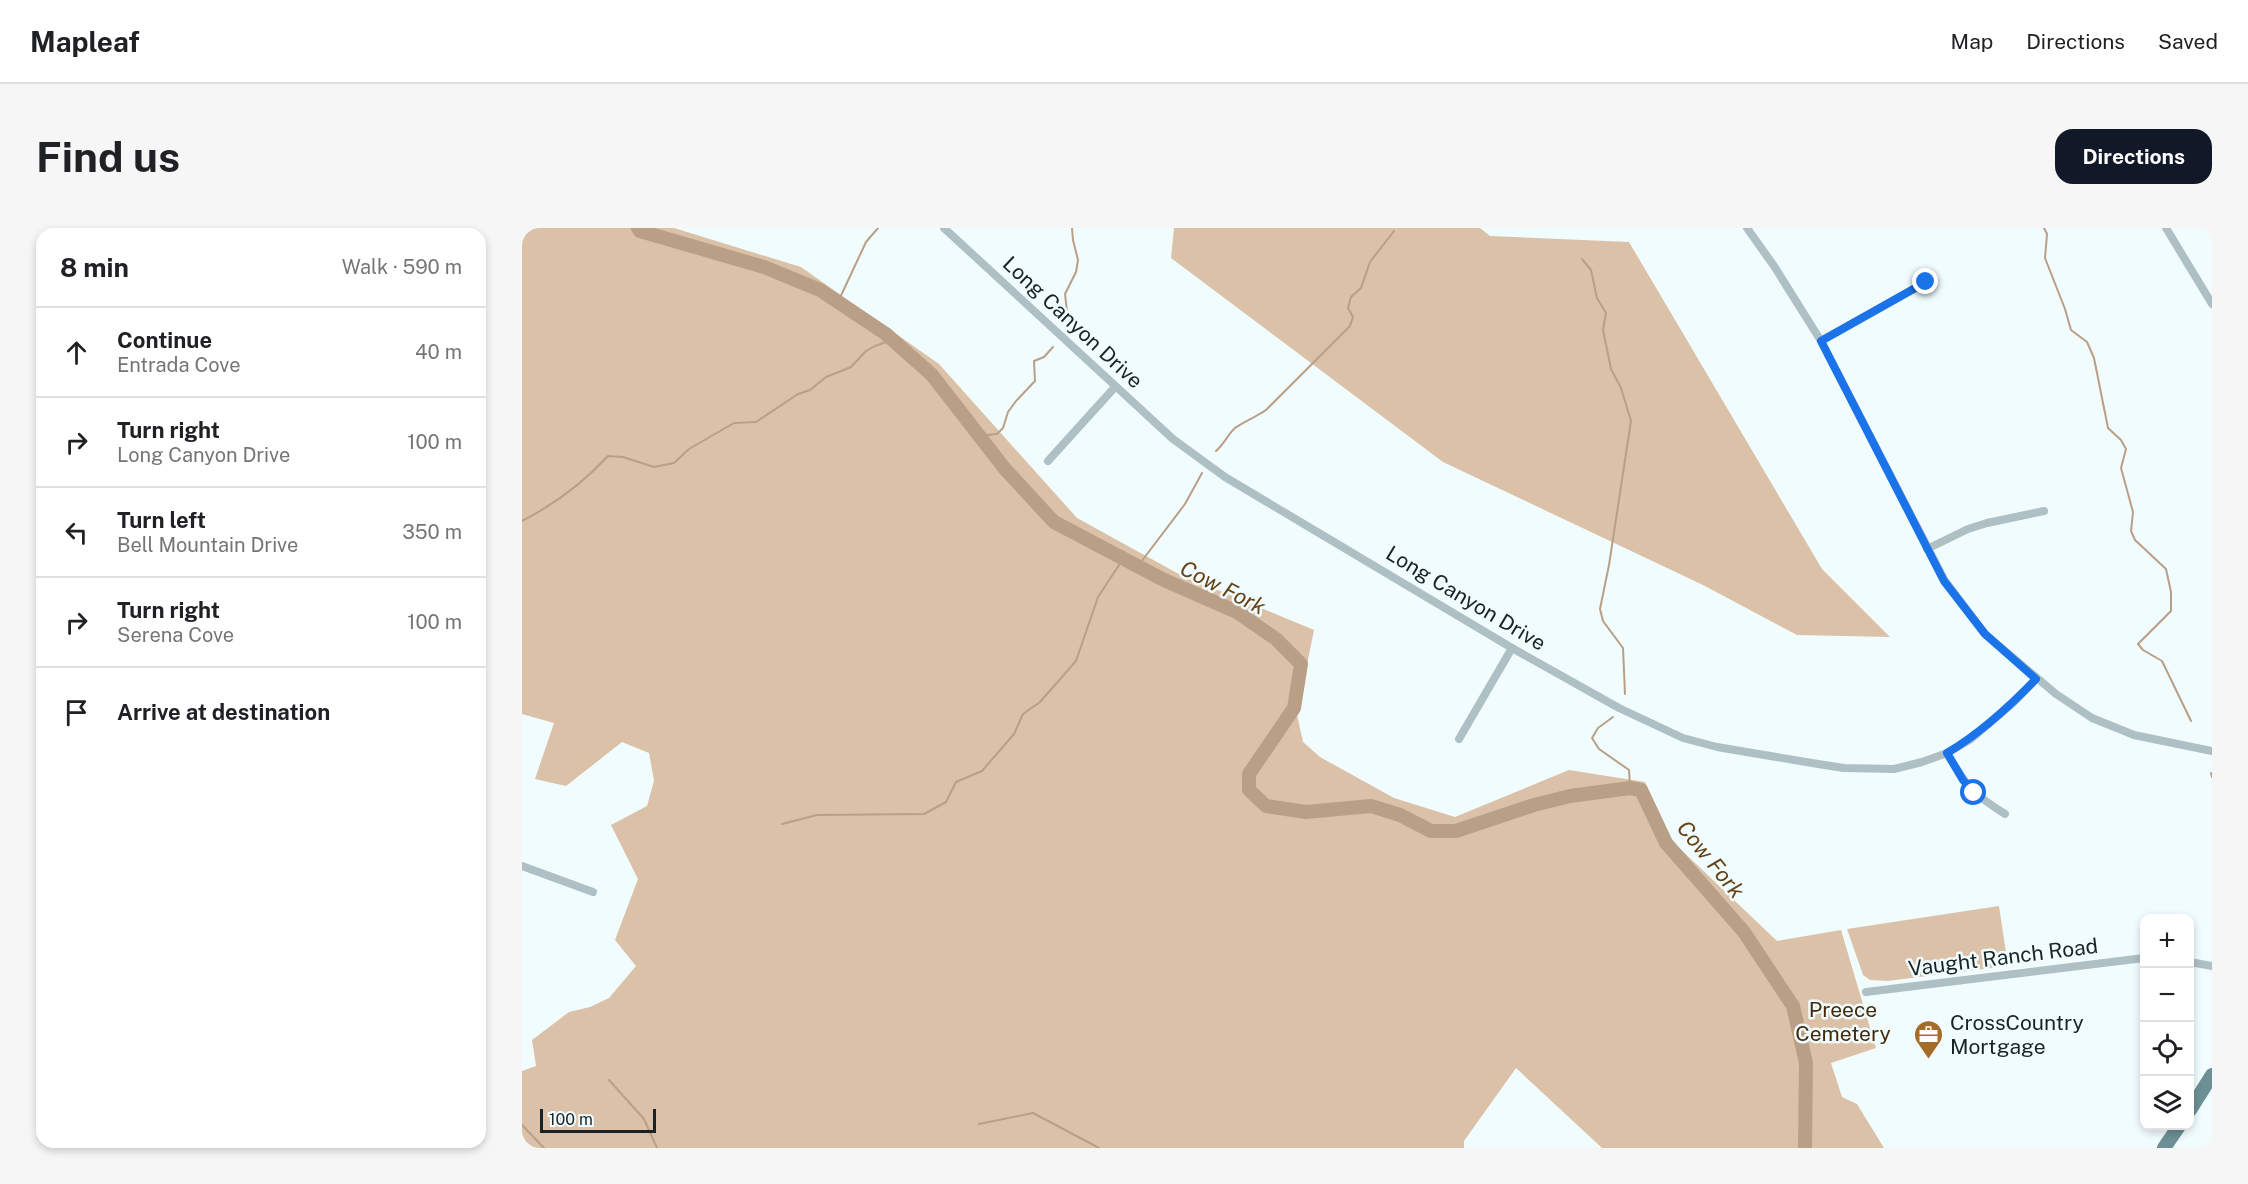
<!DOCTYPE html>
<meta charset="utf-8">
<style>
body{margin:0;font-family:"Public Sans",sans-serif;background:#f6f6f6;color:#202124}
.controls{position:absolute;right:18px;bottom:18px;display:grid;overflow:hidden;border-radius:12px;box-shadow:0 3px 9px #0003}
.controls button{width:54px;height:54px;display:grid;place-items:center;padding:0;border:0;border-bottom:2px solid #e0e0e0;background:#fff;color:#202124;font:30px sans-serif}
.scale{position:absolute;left:18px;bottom:15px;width:116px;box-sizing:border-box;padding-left:6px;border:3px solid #192325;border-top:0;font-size:16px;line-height:21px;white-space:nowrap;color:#192325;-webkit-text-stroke:4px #f1fcfe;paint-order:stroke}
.stop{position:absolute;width:18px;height:18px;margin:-14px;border:4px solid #1a73e8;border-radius:50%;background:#fff}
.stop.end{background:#1a73e8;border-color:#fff;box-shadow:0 2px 6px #0008}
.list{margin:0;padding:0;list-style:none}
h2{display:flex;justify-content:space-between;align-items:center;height:78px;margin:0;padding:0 24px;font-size:26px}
h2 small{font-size:20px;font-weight:400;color:#757577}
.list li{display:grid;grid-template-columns:39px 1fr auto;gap:18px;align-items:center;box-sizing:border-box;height:90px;padding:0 24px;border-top:2px solid #e0e0e0}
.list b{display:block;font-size:22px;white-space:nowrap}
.list p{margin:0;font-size:20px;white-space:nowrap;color:#757577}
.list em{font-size:20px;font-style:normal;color:#757577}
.icon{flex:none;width:33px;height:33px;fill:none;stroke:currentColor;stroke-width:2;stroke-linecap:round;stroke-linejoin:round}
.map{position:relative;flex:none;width:1690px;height:920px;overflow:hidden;border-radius:18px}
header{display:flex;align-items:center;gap:36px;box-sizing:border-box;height:84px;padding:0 30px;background:#fff;border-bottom:2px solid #e0e0e0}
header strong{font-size:28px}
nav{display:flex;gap:33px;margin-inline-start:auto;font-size:21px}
.intro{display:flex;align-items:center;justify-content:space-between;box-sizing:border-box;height:144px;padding:0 36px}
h1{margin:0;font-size:42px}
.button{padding:15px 27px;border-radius:18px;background:#111827;color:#fff;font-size:21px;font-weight:700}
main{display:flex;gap:36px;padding:0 36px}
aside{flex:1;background:#fff;border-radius:18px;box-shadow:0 3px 9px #0003}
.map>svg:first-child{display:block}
.green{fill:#dbc1a7}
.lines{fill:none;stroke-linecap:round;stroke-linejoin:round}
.stream{stroke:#b89f86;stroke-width:2}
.river{stroke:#b89f86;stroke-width:14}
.street{stroke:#aec0c3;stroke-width:8}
.primary{stroke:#6d9095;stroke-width:14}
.route{stroke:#1a73e8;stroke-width:8}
.labels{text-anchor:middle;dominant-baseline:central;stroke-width:5;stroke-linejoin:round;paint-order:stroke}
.street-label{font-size:21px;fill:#192325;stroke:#f1fcfe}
.park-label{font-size:21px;fill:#442908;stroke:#f1fcfe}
.poi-label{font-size:21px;fill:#192325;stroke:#f1fcfe;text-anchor:start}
.water-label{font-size:22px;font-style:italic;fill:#664217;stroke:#f1fcfe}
</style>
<header>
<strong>Mapleaf</strong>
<nav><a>Map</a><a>Directions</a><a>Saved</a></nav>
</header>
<div class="intro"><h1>Find us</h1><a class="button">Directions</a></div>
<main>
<aside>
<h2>8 min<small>Walk · 590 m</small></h2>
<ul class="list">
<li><svg class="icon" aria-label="ahead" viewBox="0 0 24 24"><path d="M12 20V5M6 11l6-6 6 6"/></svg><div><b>Continue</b><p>Entrada Cove</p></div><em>40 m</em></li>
<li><svg class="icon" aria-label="right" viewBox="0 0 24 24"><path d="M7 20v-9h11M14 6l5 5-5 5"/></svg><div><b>Turn right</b><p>Long Canyon Drive</p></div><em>100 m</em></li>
<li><svg class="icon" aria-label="left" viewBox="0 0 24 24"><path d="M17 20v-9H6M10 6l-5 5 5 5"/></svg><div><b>Turn left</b><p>Bell Mountain Drive</p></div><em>350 m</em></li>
<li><svg class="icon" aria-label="right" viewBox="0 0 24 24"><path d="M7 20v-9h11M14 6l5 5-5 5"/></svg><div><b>Turn right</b><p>Serena Cove</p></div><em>100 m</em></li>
<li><svg class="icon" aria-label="arrive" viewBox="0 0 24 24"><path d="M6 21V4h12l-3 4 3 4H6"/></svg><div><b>Arrive at destination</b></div></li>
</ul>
</aside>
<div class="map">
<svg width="1690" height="920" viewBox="0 0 1690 920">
<rect width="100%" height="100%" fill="#f1fcfe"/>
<!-- green -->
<g class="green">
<path d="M0,0H152L279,39L417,136L555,290L655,345L792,402L775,487L781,514L798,529L872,570L933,589L1047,542L1123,554L1151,614L1255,713L1319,702L1354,820L1309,835L1320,869L1335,876L1362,920H1080L994,840L942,913V920H0V843L14,838L10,812L47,784L68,779L87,770L114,738L93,712L116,651L89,597L125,578L132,553L127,525L100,514L44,558L13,551L32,495L0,486Z"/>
<path d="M652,0H958L968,8L1107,14L1300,341L1368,409L1275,407L1181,357L921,234L649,30Z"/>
<path d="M1477,678L1486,738L1365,753L1348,752L1341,747L1325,701Z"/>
</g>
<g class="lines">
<!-- stream -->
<g class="stream">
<path d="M1522,0L1525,6L1523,30L1543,81L1549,102L1565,114L1572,130L1586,200L1599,212L1604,221L1599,240L1611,284L1609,303L1613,312L1644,341L1649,364V383L1616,416L1621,422L1640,433L1669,493"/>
<path d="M1060,31L1069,42L1075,70L1084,85L1081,102L1089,141L1099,160L1109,193L1087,337L1078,381L1081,393L1101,420L1103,466"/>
<path d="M316,74L344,14L356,0"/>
<path d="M546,92L543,66L554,44L556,32L551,12L550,0"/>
<path d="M460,211L466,207L475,206L481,200L486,184L494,173L513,153L512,133L522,129L531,119"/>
<path d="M694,223C702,216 707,205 713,200C721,194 734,189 744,182L828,98L831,89L826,80L829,69L839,60L848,34L872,3"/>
<path d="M0,293C33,276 61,255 86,228L101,229L132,239L152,235L167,221L212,195L234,194L276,166L288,162L304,149L329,139L344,123L353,118L370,112"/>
<path d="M616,338L663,276L680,245"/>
<path d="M1091,489L1076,500L1070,510L1077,521L1107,542L1108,560"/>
<path d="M1689,545L1690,549"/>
<path d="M260,596L295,587L402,586L424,574L434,554L460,543L492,506L501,486L518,474L554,433L576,369L601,331"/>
<path d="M87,852L122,891L135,920"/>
<path d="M457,896L511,885L577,920"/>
<path d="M0,897L22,920"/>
</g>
<!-- river -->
<path class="river" d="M116,0L118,3L242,39L298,62L364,106L410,147L483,241L532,294L642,352L715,384L754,411L779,436L772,480L727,546V562L744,578L784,584L849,578L878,587L909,603H934L1012,577L1048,568L1108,560L1119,562L1144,615L1222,704L1271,778L1284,835L1283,920"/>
<!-- street -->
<g class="street">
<path d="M422,0L651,211L703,249L990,420L1097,480L1161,510L1195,519L1296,536L1322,540L1372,541L1400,534L1425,525L1449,511L1492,474L1514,451"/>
<path d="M1225,0L1252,38L1299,113L1423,353L1463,406L1534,466L1570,490L1612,507L1690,523"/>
<path d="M1644,0L1690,76"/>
<path d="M1299,113L1404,54"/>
<path d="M526,233L593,159"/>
<path d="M1405,321L1446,301L1465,295L1522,283"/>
<path d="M937,511L990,420"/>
<path d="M1425,525C1444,558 1451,566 1483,586"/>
<path d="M0,638L71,664"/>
<path d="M1668,734L1690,738"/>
<path d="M1344,764L1622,730"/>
</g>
<!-- primary -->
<g class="primary">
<path d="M1668,882L1690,847"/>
<path d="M1642,920L1657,898"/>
</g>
</g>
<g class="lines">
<!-- route -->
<path class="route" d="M1404,54L1299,113L1422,353L1463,406L1514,451C1487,479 1459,505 1425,525L1441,552L1452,565"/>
</g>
<!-- icons -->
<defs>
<symbol id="office-pin" viewBox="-11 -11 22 30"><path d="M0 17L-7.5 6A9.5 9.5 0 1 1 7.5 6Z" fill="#a46c28" stroke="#f1fcfe"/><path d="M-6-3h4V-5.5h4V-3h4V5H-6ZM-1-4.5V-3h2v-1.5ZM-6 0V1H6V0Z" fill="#fff"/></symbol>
</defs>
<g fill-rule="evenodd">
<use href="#office-pin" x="1390" y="790" width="33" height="45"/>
</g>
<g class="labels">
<!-- street labels -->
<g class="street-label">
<text transform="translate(551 94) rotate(43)">Long Canyon Drive</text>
<text transform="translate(944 370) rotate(31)">Long Canyon Drive</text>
<text transform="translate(1481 729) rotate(-7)">Vaught Ranch Road</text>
</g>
<!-- park labels -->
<g class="park-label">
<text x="1321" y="781">Preece<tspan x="1321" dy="24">Cemetery</tspan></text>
</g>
<!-- poi labels -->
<g class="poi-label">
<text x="1428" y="794">CrossCountry<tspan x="1428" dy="24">Mortgage</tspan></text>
</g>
<!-- water labels -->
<g class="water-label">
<text transform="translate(701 359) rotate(27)">Cow Fork</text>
<text transform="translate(1189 631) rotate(51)">Cow Fork</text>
</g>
</g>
</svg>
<div class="controls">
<button>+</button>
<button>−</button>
<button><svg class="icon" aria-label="locate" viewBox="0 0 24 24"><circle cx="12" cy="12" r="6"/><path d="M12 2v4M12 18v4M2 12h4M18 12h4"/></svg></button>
<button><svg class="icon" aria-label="layers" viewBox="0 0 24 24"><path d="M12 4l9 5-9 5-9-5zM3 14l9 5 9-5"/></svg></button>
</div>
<div class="scale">100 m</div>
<div class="stop" style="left:1452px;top:565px"></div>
<div class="stop end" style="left:1404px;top:54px"></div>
</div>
</main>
